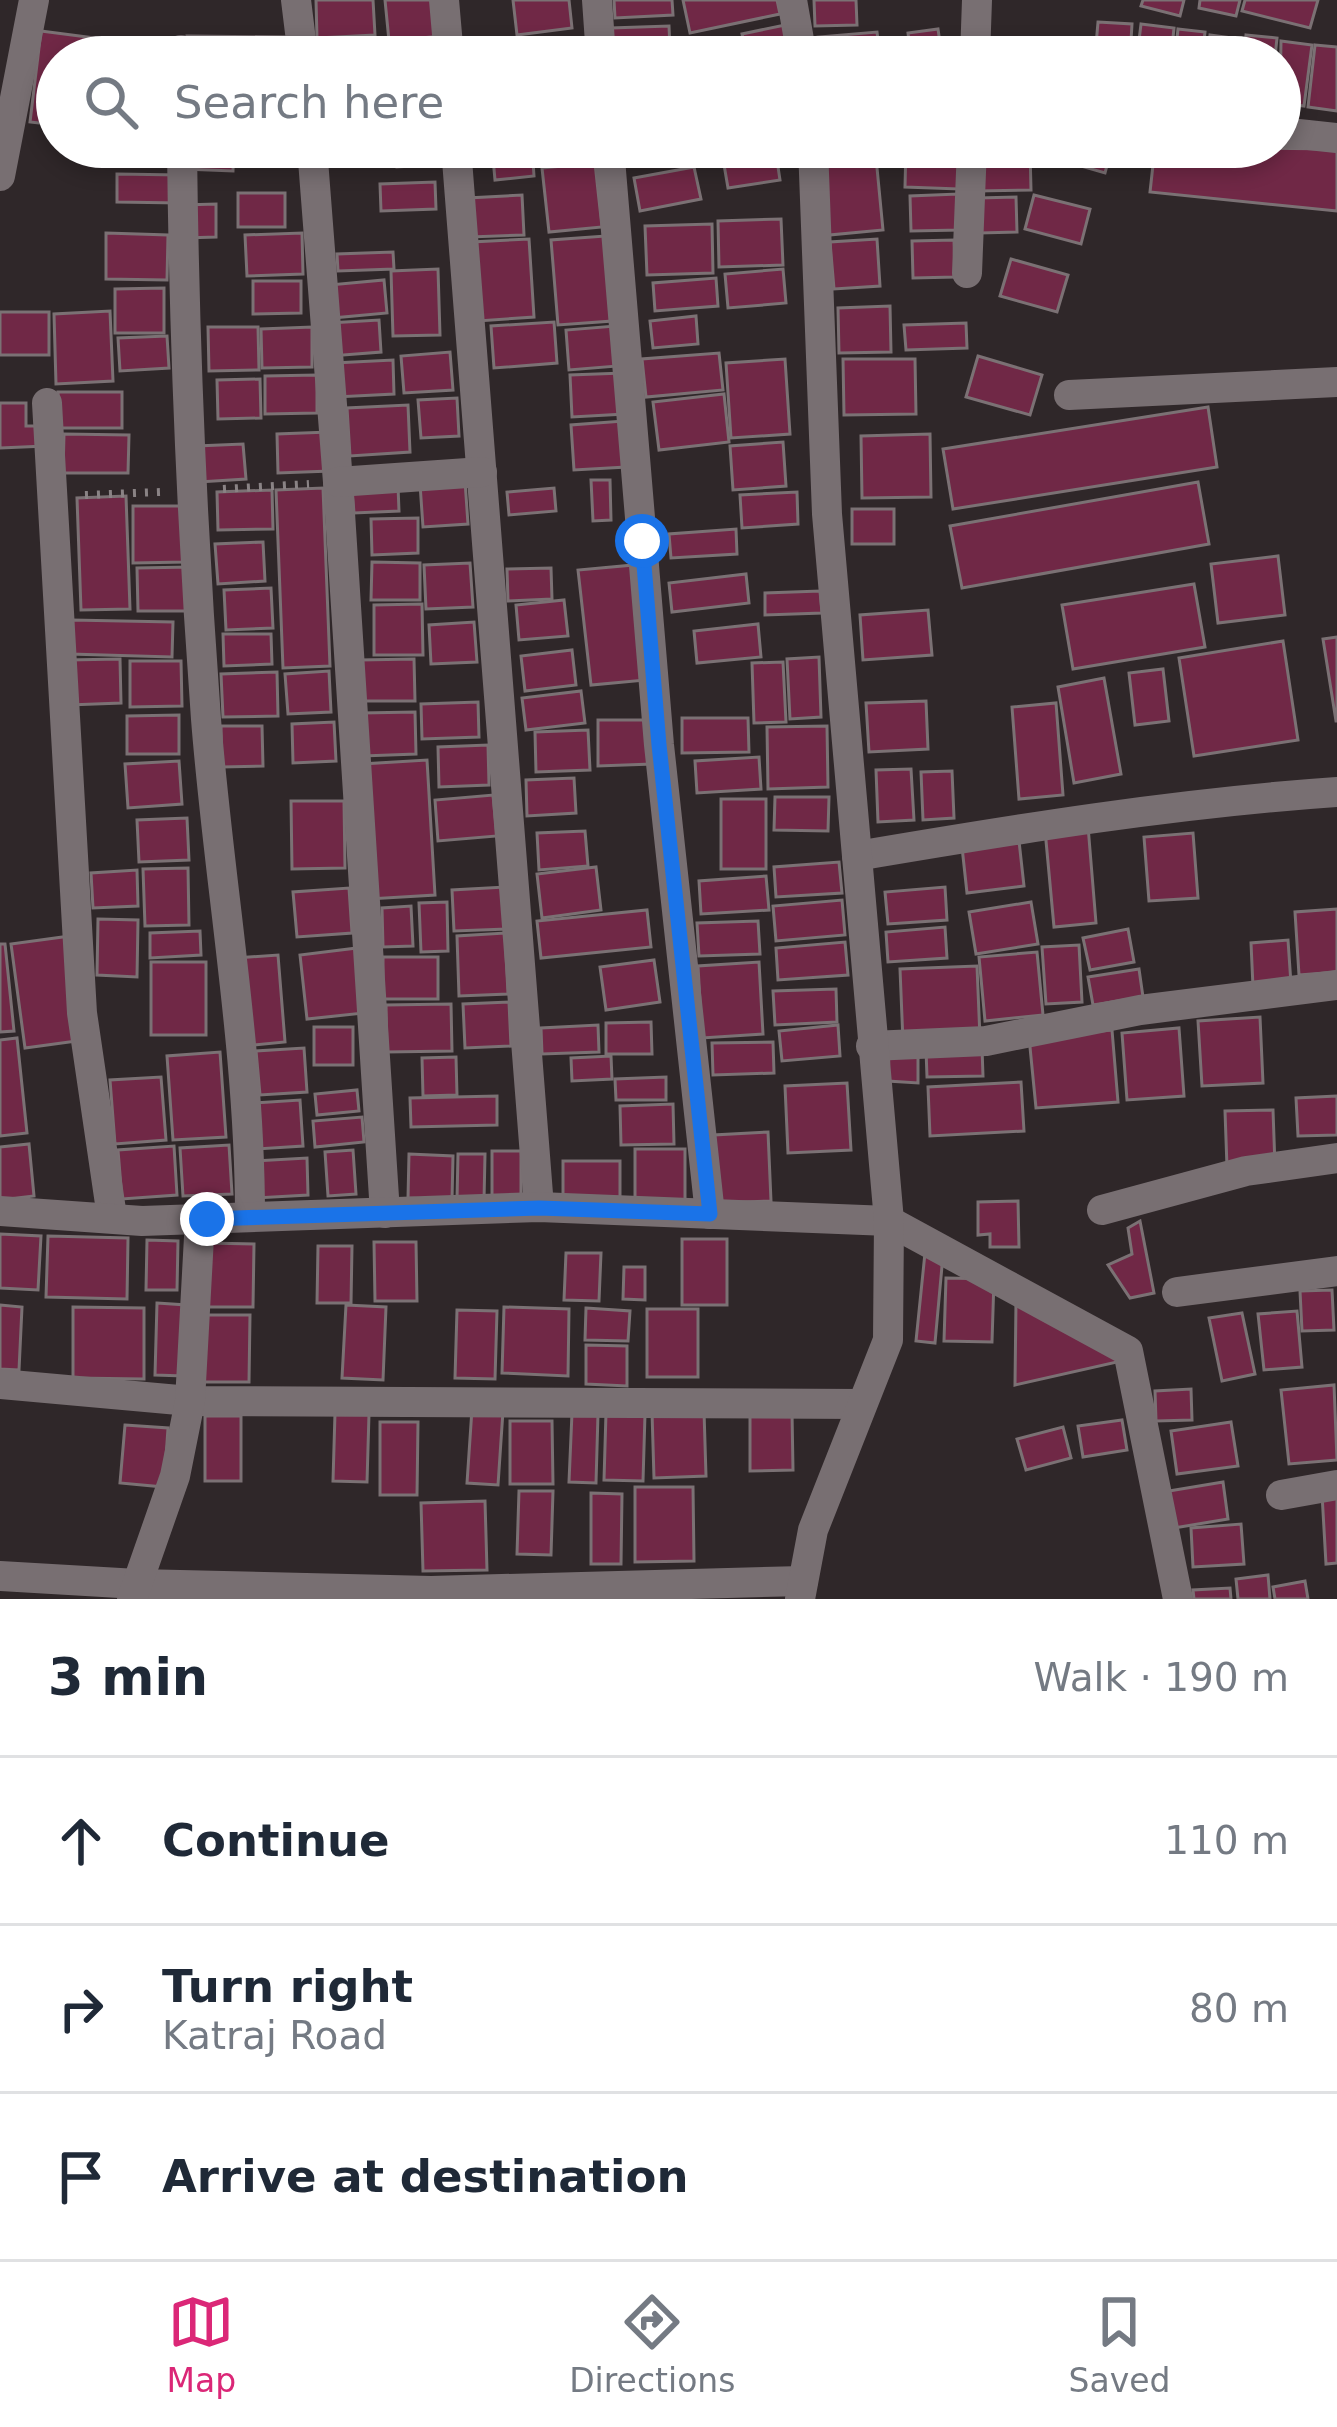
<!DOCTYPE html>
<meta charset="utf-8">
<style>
body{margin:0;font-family:"DejaVu Sans",sans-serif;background:#f2f2f3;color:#1f2937}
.stop{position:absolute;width:36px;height:36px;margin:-27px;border:9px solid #1a73e8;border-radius:50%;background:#fff}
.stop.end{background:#1a73e8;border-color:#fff;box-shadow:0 3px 12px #0008}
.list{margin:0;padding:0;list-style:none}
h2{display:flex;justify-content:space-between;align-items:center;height:156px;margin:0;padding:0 48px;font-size:51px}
h2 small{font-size:39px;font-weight:400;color:#747a83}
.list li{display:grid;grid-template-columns:78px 1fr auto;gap:36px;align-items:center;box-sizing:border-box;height:168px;padding:0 48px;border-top:3px solid #e0e1e3}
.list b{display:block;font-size:45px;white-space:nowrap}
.list p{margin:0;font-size:39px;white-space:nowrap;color:#747a83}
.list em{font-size:39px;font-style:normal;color:#747a83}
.icon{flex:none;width:66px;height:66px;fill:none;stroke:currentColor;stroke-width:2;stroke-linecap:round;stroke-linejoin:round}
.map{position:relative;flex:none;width:1337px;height:1599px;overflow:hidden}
.search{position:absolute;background:#fff;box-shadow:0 6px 18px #0003;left:36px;right:36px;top:36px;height:132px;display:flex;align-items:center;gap:30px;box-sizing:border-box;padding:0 42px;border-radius:66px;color:#747a83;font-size:45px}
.sheet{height:660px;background:#fff}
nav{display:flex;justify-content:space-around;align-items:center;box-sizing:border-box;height:168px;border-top:3px solid #e0e1e3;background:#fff;font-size:33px;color:#747a83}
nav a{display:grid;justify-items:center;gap:6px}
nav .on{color:#db2777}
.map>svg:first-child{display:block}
.building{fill:#702846;stroke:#7b7174;stroke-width:3}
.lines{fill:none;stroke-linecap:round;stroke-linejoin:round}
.path{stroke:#8a8385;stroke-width:8;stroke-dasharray:3 9;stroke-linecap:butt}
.minor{stroke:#786f72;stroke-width:30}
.route{stroke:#1a73e8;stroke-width:15}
</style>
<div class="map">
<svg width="1337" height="1599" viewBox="0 0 1337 1599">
<rect width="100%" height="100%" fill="#2f2729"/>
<!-- building -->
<g class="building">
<path d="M316,0H373L375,35L317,38Z"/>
<path d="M385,0H439L442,36L389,41Z"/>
<path d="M513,0H569L572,28L517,35Z"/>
<path d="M614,0H672L673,15L615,18Z"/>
<path d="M683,0H777L780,14L690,33Z"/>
<path d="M814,0H856L857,25L815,26Z"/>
<path d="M1143,0H1184L1180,16L1141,6Z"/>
<path d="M1200,0H1240L1236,16L1199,8Z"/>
<path d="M1245,0H1318L1310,28L1242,11Z"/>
<path d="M1098,22L1132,24L1130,57H1095Z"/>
<path d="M1141,24L1174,28L1171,57H1137Z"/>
<path d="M785,25L792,57H747L742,34Z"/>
<path d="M669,26L670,49L612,51L611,28Z"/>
<path d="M938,29L942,57H911L908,33Z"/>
<path d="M1178,29L1205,32L1202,57H1175Z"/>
<path d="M41,31L149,45L148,57H57V125L30,122Z"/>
<path d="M877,32L880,57H820L818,37Z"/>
<path d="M1210,35L1240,39L1238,57H1207Z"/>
<path d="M1246,35L1277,38L1275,57H1244Z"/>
<path d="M187,36L295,37V57H187Z"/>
<path d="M739,39L744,57H674V53Z"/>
<path d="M1281,41L1312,45L1304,106L1280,103Z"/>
<path d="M372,42L374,57H322V46Z"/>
<path d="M574,43L575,57H538L537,45Z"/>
<path d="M1315,45L1337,47V111L1308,107Z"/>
<path d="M185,147H234L233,171L184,169Z"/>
<path d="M396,147H444L445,164L397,167Z"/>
<path d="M492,147H532L534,176L495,180Z"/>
<path d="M665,147H717L718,152L667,160Z"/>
<path d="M721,147H775L780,180L728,188Z"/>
<path d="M820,147H875L883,230L829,235Z"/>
<path d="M906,147H960L959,189L905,187Z"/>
<path d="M1056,147H1112L1105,173L1053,158Z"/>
<path d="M1155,147L1337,149V211L1150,192Z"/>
<path d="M1030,150L1031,190L977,191L975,151Z"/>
<path d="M595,163L602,227L549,232L542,168Z"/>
<path d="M694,167L701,199L640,211L634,178Z"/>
<path d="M117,174L179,175V203L117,202Z"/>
<path d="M435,182L436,209L381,211L380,184Z"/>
<rect x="238" y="193" width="47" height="34"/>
<path d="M958,194L960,230L911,231L910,196Z"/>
<path d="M522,195L524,235L470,237L468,198Z"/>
<path d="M1034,195L1090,209L1081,244L1025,229Z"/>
<path d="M1016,197L1017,232L980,233L978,198Z"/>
<path d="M216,204V237L184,238L183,205Z"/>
<path d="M781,219L783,265L719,267L718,221Z"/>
<path d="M712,224L713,273L647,275L645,226Z"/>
<path d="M106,233L168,235L167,280L106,279Z"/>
<path d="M302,233L303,274L247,276L245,235Z"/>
<path d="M605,236L612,321L558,325L551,240Z"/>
<path d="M529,239L534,317L478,321L472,242Z"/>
<path d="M877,239L880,286L834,289L830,242Z"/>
<path d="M954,240L955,277L913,278L912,241Z"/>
<path d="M393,252L394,269L338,271L337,254Z"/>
<path d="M1011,259L1068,275L1057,312L1000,296Z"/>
<path d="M438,269L440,335L393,336L391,271Z"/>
<path d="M783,269L786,303L728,308L725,274Z"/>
<path d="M716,278L718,306L655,311L653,283Z"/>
<path d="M384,280L387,313L332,318L329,285Z"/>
<path d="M253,281H301V313L253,314Z"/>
<path d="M164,288V333H115V289Z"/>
<path d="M890,306L891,352L839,353L838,308Z"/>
<path d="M110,311L113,381L56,384L54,314Z"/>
<rect x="0" y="312" width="49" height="43"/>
<path d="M696,316L698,344L653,348L650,321Z"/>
<path d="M379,320L381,352L331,356L329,323Z"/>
<path d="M554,322L557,363L494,368L491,326Z"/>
<path d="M966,323L967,348L906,350L904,325Z"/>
<path d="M615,326L618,366L569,370L566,330Z"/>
<path d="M208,327H258L259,370L209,371Z"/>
<path d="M312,327V367L262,368L261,329Z"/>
<path d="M167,336L169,368L120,371L118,338Z"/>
<path d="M450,352L453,390L404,393L401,356Z"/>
<path d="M719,353L723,390L646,397L642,359Z"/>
<path d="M978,356L1042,375L1030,415L966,397Z"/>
<path d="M785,359L790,434L731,438L726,363Z"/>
<path d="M843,359H915L916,414L844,415Z"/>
<path d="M393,360L394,394L336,397L334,363Z"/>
<path d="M623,373L625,414L572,417L570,375Z"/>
<path d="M317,375V413L265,414V376Z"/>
<path d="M260,379L261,418L218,419L217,380Z"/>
<rect x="58" y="392" width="64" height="36"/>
<path d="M724,394L729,442L659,450L653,402Z"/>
<path d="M457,398L459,436L421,438L418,400Z"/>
<path d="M0,403H26V426H44L45,446L0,448Z"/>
<path d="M408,405L410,452L350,456L347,408Z"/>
<path d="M1208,407L1217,467L953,509L943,449Z"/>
<path d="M623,421L626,467L574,470L571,425Z"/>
<path d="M329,432L330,471L278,473L277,434Z"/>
<path d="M64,434L129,435L128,473H63Z"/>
<path d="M930,434L931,497L862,498L861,436Z"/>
<path d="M783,442L786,486L733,490L730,446Z"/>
<path d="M243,444L246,479L199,482L197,446Z"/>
<path d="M591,480H610L611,520L593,521Z"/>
<path d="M465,481L468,524L423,527L420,484Z"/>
<path d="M1198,482L1209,544L962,588L950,526Z"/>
<path d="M398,486L399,511L354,513L352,488Z"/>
<path d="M323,488L330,666L283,668L276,490Z"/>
<path d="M554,488L556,511L509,515L507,492Z"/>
<path d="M272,490L273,529L218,530L217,492Z"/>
<path d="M797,492L798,524L742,528L740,495Z"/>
<path d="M126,496L130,609L81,610L77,498Z"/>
<path d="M133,506H184L185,562L133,563Z"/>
<rect x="852" y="509" width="42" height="35"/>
<path d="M418,518V553L372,555L371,519Z"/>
<path d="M736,529L737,554L671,558L669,534Z"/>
<path d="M263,542L265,581L218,584L215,544Z"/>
<path d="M1278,556L1285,615L1218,623L1211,564Z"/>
<path d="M372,562L420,563V600H371Z"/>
<path d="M470,563L473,607L426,609L424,565Z"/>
<path d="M634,565L646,680L591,685L578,570Z"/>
<path d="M191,567L192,611H138L137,568Z"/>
<path d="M551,568L552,599L508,601L507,569Z"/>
<path d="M746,574L749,603L672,612L669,583Z"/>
<path d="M1194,584L1205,647L1073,669L1062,605Z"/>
<path d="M271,588L273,628L226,630L224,590Z"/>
<path d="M820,591L822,613L765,615V593Z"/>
<path d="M564,600L568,636L519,640L516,605Z"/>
<path d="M422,604L423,655H374V605Z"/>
<path d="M928,610L932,655L863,660L860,615Z"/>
<path d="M71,620L173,622L172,657L70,654Z"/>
<path d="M474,622L477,662L431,664L429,625Z"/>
<path d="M758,624L761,657L697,663L694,631Z"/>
<path d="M223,634H271L272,664L224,666Z"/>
<path d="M1337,637V721H1336L1323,639Z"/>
<path d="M1283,641L1298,740L1194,756L1179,658Z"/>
<path d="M572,650L576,685L525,691L521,656Z"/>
<path d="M819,657L821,717L790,719L787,659Z"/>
<path d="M120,659L121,703L69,705L68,660Z"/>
<path d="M414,659L415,701H361L360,660Z"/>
<path d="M130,661H181L182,706L130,707Z"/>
<path d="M783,662L786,722L754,723L752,663Z"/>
<path d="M1163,669L1169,721L1135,725L1129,673Z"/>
<path d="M329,671L331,712L288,714L285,674Z"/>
<path d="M277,672L278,716L223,717L221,674Z"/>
<path d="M1104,678L1121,774L1074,783L1058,687Z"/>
<path d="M581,691L585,723L526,730L522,698Z"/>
<path d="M926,701L928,749L869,752L866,703Z"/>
<path d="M478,702L479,737L422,739L421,704Z"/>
<path d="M1056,703L1063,795L1019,799L1012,707Z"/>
<path d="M415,712L416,754L363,756L362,713Z"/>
<path d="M179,715V754H127V716Z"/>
<path d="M682,718H748L749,752L682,753Z"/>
<path d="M598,720H650L652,764L598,766Z"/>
<path d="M334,722L336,761L293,763L292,724Z"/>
<path d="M221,726H262L263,766L222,767Z"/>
<path d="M827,726L828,787L768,789L767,727Z"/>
<path d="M588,730L590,770L536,772L535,732Z"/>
<path d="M488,745L489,785L439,787L438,747Z"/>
<path d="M759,757L761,789L697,793L695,761Z"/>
<path d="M427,760L435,895L369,899L362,764Z"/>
<path d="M179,761L182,804L128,808L125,764Z"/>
<path d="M911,769L914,820L878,822L876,770Z"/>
<path d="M952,771L954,818L923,820L921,772Z"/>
<path d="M574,778L576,813L527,816L526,780Z"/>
<path d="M493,795L497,836L438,841L435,800Z"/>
<path d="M775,797H829L828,831L774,830Z"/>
<rect x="721" y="799" width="45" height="70"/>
<path d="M291,801H344L345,868L292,869Z"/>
<path d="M187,818L189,860L139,862L137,820Z"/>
<path d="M1088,826L1096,923L1054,927L1045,830Z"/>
<path d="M585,831L588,866L539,870L537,833Z"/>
<path d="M1193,833L1198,898L1149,901L1144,837Z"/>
<path d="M1019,841L1024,886L967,893L962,847Z"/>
<path d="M839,862L842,893L776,897L774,867Z"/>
<path d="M596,867L601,910L542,918L537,874Z"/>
<path d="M188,868L189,925L145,926L143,869Z"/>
<path d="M137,870L138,906L93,908L91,873Z"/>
<path d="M766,876L769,910L701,914L699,881Z"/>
<path d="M505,887L507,929L454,931L452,890Z"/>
<path d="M945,887L947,920L888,924L885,892Z"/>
<path d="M349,888L352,933L297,937L293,892Z"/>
<path d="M842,900L845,935L776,941L773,906Z"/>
<path d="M447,902L448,951L421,952L419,903Z"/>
<path d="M1031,902L1038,944L976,954L969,912Z"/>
<path d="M411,906L413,946L383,947L382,908Z"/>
<path d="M1337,909V972L1299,975L1295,912Z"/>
<path d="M647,910L651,947L541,958L537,921Z"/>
<path d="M98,919L138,920L137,977L97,975Z"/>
<path d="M758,921L760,954L699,956L697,923Z"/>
<path d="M945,927L947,958L888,962L886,932Z"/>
<path d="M1128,929L1134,962L1090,970L1083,938Z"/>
<path d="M200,931L201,955L150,958V933Z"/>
<path d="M505,933L508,994L459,996L457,936Z"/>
<path d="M70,936L84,1040L25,1048L11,944Z"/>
<path d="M1288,940L1291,984L1253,987L1251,943Z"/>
<path d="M845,942L848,975L778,980L776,948Z"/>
<path d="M0,944H5L14,1031L0,1032Z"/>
<path d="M1079,945L1082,1002L1046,1004L1042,947Z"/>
<path d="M357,948L364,1013L307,1019L300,955Z"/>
<path d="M1037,952L1043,1015L985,1021L979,957Z"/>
<path d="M278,955L285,1042L243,1046L236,958Z"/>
<rect x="383" y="957" width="55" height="42"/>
<path d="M654,960L660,1002L606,1010L600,967Z"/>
<rect x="151" y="962" width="55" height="73"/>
<path d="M759,962L763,1034L702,1038L698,966Z"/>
<path d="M977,966L980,1038L903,1042L900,969Z"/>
<path d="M1139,969L1143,997L1093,1005L1088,977Z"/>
<path d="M836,989L837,1022L775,1025L773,991Z"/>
<path d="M509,1002L511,1046L465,1048L463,1004Z"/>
<path d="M451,1004L452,1051L387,1052L386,1005Z"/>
<path d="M1260,1017L1263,1083L1202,1086L1198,1021Z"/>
<path d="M651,1022L652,1054H606V1023Z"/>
<path d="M598,1025L599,1052L542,1054L541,1028Z"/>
<path d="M838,1025L840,1056L782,1061L779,1031Z"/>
<rect x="314" y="1027" width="39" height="38"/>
<path d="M1179,1028L1184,1096L1127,1100L1122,1033Z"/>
<path d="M1112,1030L1118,1102L1036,1108L1029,1037Z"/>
<path d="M17,1038L27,1133L0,1136V1040Z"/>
<path d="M773,1042L774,1073L713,1075L712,1043Z"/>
<path d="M304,1048L307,1092L260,1095L256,1051Z"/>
<path d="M982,1048L983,1076L927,1077L926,1050Z"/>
<path d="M220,1052L226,1137L173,1140L167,1056Z"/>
<path d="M889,1053L918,1054V1083L888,1081Z"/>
<path d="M611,1056L612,1079L572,1081L571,1058Z"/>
<path d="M456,1057L457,1095L423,1096L422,1058Z"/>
<path d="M161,1077L166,1140L115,1144L110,1080Z"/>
<path d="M666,1077V1100H616L615,1079Z"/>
<path d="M1021,1082L1024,1131L930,1136L928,1087Z"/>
<path d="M847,1083L851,1150L788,1153L785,1086Z"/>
<path d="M357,1090L359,1111L317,1115L315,1094Z"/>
<path d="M497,1096V1125L411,1127L410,1098Z"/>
<path d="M1337,1096V1135L1298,1136L1296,1098Z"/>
<path d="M300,1100L303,1146L257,1149L254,1103Z"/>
<path d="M673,1104L674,1144L621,1145L620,1106Z"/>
<path d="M1273,1110L1275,1166L1227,1167L1225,1111Z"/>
<path d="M362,1117L364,1142L315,1147L313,1121Z"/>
<path d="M768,1132L771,1201L718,1203L714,1135Z"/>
<path d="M29,1144L34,1196L0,1200V1147Z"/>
<path d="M229,1145L232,1194L183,1196L180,1148Z"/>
<path d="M174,1146L177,1195L122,1199L118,1150Z"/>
<rect x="635" y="1149" width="50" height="54"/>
<path d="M353,1150L356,1194L328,1196L325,1152Z"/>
<rect x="492" y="1151" width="29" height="50"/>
<path d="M409,1154L453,1156L452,1200L408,1198Z"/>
<path d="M458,1154H485L484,1201L457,1200Z"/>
<path d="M307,1158L308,1195L256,1198L254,1161Z"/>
<rect x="563" y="1161" width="57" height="43"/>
<path d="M1018,1201L1019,1247H990V1234L978,1235V1202Z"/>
<path d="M1140,1221L1154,1293L1130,1298L1108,1265L1132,1254L1128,1228Z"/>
<path d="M0,1234L41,1236L38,1290L0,1288Z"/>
<path d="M48,1236L128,1238L127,1299L46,1297Z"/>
<rect x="682" y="1239" width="45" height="66"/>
<path d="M147,1240L178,1241L177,1290H146Z"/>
<path d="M374,1242H416L417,1301H375Z"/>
<path d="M206,1243L254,1244L253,1307H204Z"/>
<path d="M318,1246H352L351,1303H317Z"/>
<path d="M566,1253H601L599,1301L564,1300Z"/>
<path d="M925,1253L943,1255L935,1343L916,1341Z"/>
<path d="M624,1267H645V1300L623,1299Z"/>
<path d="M946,1278L994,1279L992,1342L944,1341Z"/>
<path d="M1332,1290L1334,1330L1302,1331L1300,1291Z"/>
<path d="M1016,1301L1126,1360L1015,1385Z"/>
<path d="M157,1303L186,1305L184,1376L155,1375Z"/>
<path d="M0,1305L22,1307L19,1370L0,1369Z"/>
<path d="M346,1305L386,1307L383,1380L342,1378Z"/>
<path d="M73,1307L144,1308V1379L73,1378Z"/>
<path d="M504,1307L569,1309L568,1376L502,1373Z"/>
<path d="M586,1308L630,1311L628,1341L585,1340Z"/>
<rect x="647" y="1309" width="51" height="68"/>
<path d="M457,1310L497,1311L495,1379L455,1378Z"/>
<path d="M1297,1311L1302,1367L1264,1370L1258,1314Z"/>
<path d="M1242,1313L1255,1374L1222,1381L1209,1318Z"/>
<path d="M205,1315H250L249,1382H204Z"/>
<path d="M586,1345L627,1346V1386L586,1384Z"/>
<path d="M1334,1385L1337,1460L1289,1464L1281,1390Z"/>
<path d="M1191,1389L1192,1420L1156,1421L1155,1391Z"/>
<path d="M472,1409L503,1411L498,1485L467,1483Z"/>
<path d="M704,1411L706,1476L654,1478L652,1412Z"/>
<path d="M750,1412H792L793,1470L750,1471Z"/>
<path d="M335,1413L369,1414L367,1482L333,1481Z"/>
<path d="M572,1413L598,1414L596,1483L569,1482Z"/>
<path d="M606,1413L645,1414L643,1481L604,1480Z"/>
<rect x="205" y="1416" width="36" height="65"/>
<path d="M1122,1420L1127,1450L1083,1457L1078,1426Z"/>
<path d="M510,1421H552L553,1484H510Z"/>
<path d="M380,1422H418L417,1495H380Z"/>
<path d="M1231,1422L1238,1466L1177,1474L1171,1431Z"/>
<path d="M125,1425L168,1428L164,1487L120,1483Z"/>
<path d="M1063,1427L1071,1458L1026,1470L1017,1439Z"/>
<path d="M1223,1482L1228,1519L1174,1528L1169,1491Z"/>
<path d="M635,1487H693L694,1561L635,1562Z"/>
<path d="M519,1491H553L551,1555L517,1554Z"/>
<path d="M591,1493L622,1494L621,1564H591Z"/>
<path d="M1337,1493V1563L1326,1564L1322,1494Z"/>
<path d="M485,1501L487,1570L423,1571L421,1503Z"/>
<path d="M1241,1524L1244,1564L1193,1567L1191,1528Z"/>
<path d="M1268,1575L1270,1599H1238L1236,1579Z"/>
<path d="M1305,1581L1308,1599H1275L1273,1587Z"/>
<path d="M1230,1588L1231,1599H1194L1193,1590Z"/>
</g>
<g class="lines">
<!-- path -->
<g class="path">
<path d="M223,489L309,484"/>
<path d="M85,495L160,492"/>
</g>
<!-- minor -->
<g class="minor">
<path d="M296,0L303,57"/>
<path d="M444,0L449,57"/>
<path d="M597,0L601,57"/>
<path d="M792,0L802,57"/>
<path d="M181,50V57"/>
<path d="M975,57L977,0"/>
<path d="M1280,132L1337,138"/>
<path d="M182,147C184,337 192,529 206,719C219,885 250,1049 250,1216"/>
<path d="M312,147L338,482L385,1213"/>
<path d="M456,147L539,1207"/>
<path d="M609,147L659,745L710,1214"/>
<path d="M0,176L34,0"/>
<path d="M967,273L972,147"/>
<path d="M1069,395L1337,382"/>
<path d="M47,403L82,1013L112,1217"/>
<path d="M338,482L482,472"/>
<path d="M857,856C1016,829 1176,803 1337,792"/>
<path d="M871,1046L986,1041L1140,1010L1337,985"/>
<path d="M1102,1210L1246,1171L1337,1158"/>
<path d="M0,1211L142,1221L539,1207L889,1221L1128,1351L1178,1599"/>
<path d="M1177,1292L1337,1271"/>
<path d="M0,1384L190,1401L862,1404"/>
<path d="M1281,1495L1337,1485"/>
<path d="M0,1576L137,1584L431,1591L803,1581"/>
<path d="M132,1599L175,1476L190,1401L200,1219"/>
<path d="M800,1599L813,1530L888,1340L889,1221L827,514L813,147"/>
</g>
</g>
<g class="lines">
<!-- route -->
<path class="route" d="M207,1219L539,1208L710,1214L659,745L642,541"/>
</g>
</svg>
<div class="stop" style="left:642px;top:541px"></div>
<div class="stop end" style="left:207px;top:1219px"></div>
<div class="search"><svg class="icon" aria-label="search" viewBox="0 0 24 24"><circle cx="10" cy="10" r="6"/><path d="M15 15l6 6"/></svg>Search here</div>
</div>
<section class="sheet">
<h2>3 min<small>Walk · 190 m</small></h2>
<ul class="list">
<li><svg class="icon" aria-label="ahead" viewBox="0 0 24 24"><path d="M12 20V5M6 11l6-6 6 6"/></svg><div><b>Continue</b></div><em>110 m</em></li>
<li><svg class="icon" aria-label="right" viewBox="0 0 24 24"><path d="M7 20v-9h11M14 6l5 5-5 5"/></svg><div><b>Turn right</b><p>Katraj Road</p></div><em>80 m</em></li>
<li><svg class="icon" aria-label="arrive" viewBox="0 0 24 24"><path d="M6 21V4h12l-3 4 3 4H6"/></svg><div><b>Arrive at destination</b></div></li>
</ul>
</section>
<nav>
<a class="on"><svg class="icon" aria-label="map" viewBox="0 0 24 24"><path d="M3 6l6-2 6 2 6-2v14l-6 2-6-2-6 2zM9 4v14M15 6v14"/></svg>Map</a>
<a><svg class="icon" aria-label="directions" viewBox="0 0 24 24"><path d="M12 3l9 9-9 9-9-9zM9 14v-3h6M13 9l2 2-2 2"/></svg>Directions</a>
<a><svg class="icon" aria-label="saved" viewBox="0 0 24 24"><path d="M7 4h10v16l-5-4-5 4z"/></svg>Saved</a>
</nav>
